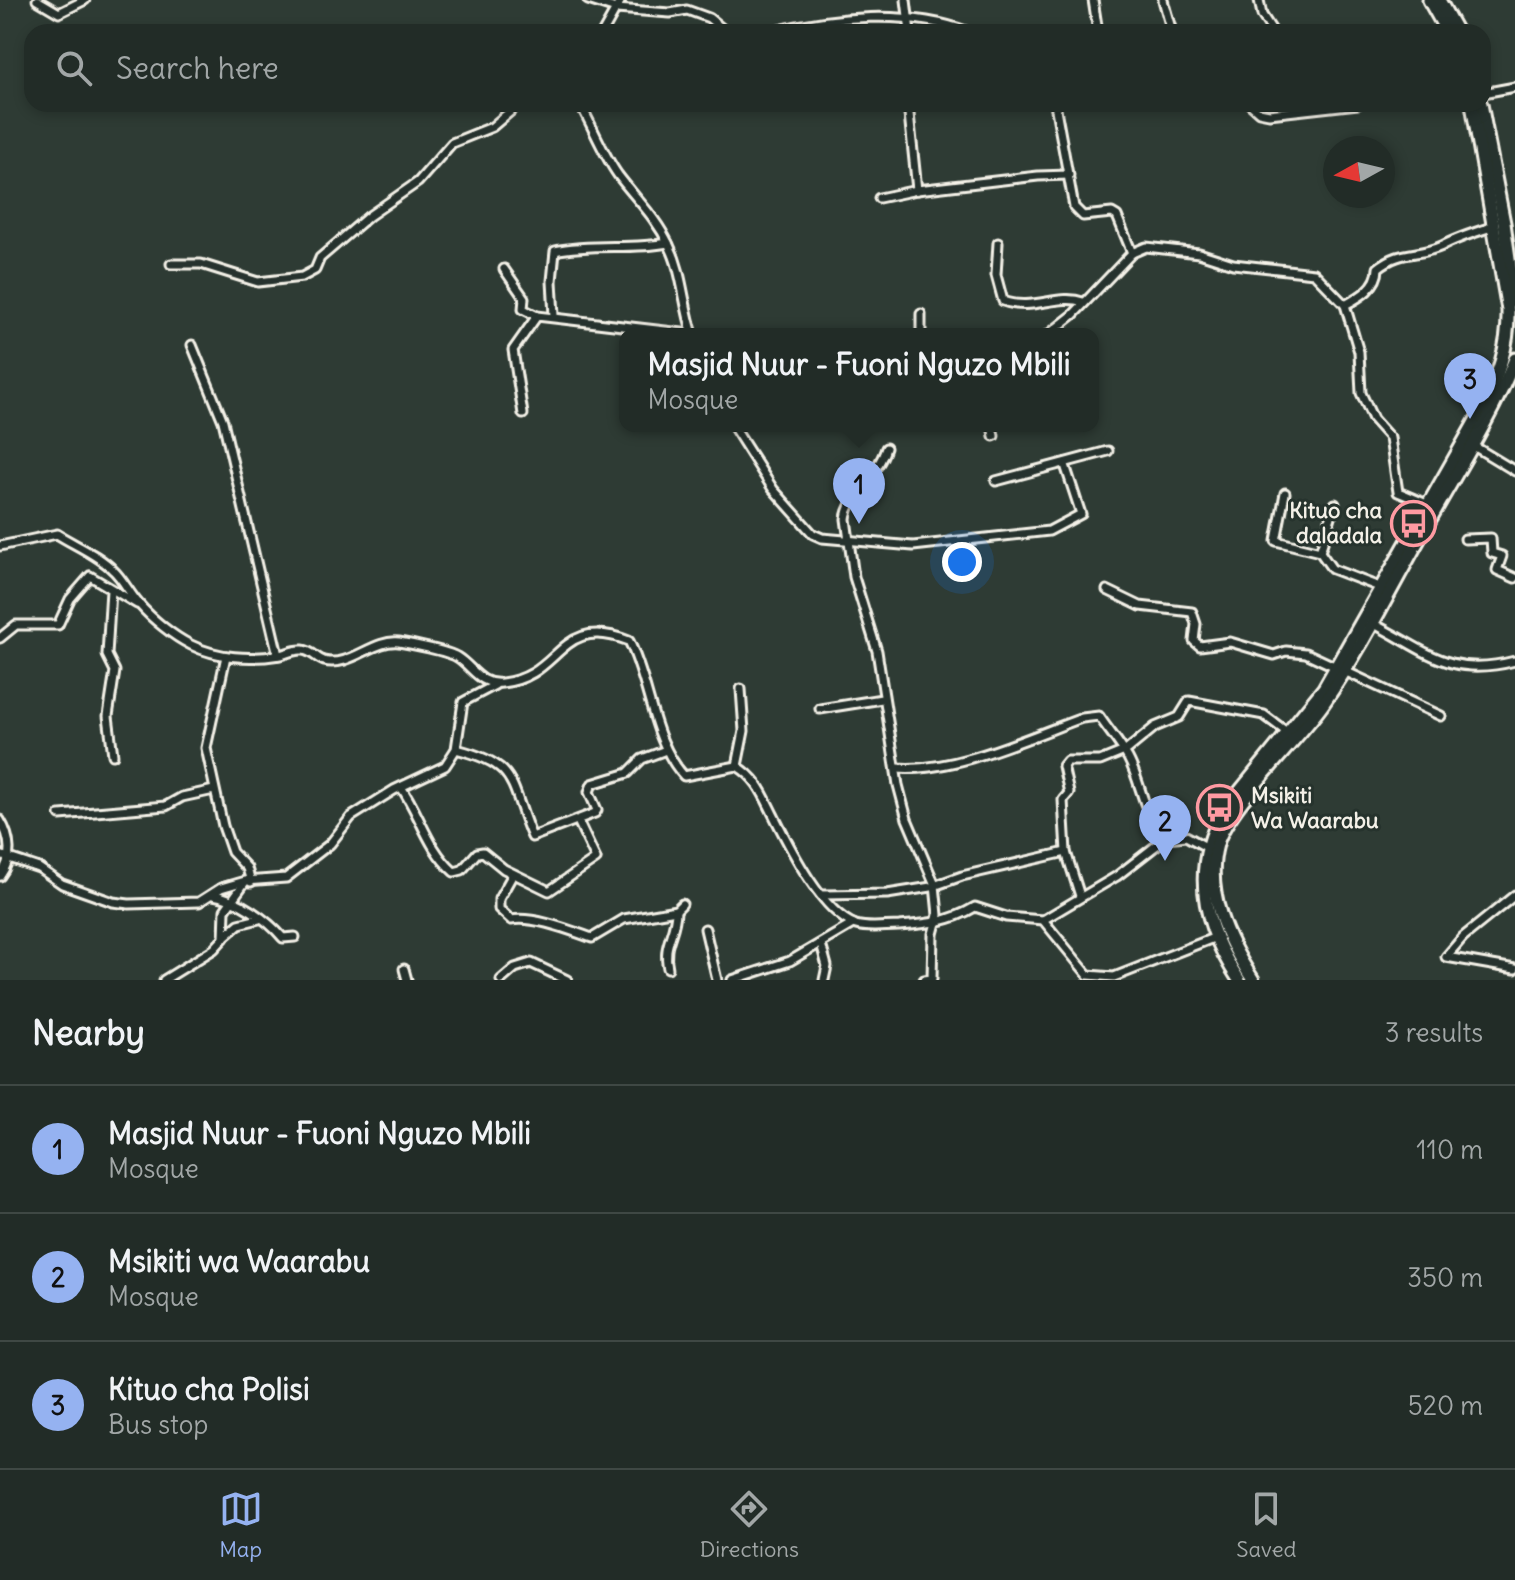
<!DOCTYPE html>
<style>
body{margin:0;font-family:Delius,sans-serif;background:#2a342f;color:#f1f3f6}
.compass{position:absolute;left:1323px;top:136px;width:72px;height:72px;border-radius:50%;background:#222c27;box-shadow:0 4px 12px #0003;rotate:262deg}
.you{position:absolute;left:962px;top:562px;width:28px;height:28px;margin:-20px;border:6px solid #fff;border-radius:50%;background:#1a73e8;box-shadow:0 0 0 12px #1a73e833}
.badge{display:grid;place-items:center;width:52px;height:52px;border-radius:50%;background:#95b2f1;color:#111;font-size:26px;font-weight:700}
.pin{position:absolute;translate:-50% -66px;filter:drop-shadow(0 2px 4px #0008)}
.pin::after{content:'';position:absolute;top:42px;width:28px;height:24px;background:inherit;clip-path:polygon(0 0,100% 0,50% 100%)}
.popup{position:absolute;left:619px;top:328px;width:480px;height:104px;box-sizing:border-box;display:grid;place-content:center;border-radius:16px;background:#222c27;filter:drop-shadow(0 2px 6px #0005);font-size:26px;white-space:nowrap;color:#a2a7a7}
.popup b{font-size:30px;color:#f1f3f6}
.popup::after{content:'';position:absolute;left:50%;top:100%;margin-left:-16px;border:16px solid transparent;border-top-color:#222c27}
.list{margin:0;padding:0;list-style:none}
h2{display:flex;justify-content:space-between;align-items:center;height:104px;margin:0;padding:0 32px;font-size:34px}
h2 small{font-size:26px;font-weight:400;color:#a2a7a7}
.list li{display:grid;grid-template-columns:52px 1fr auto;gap:24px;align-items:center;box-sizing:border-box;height:128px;padding:0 32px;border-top:2px solid #3f4844}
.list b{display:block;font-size:30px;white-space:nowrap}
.list p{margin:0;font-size:26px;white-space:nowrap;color:#a2a7a7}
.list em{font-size:26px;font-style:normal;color:#a2a7a7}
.icon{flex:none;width:44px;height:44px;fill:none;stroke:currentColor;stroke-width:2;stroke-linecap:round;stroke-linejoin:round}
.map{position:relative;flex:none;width:1515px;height:980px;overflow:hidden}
.search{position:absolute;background:#222c27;box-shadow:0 4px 12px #0003;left:24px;right:24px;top:24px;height:88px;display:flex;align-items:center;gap:20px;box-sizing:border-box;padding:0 28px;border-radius:24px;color:#a2a7a7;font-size:30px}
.sheet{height:488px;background:#222c27}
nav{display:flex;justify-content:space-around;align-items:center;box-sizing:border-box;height:112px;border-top:2px solid #3f4844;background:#222c27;font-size:22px;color:#a2a7a7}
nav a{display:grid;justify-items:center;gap:4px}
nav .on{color:#95b2f1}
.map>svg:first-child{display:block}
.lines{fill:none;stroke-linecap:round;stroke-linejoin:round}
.minor-casing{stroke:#f4f1e8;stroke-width:13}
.primary-casing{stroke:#f4f1e8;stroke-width:17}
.minor{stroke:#26332d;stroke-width:7}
.primary{stroke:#26332d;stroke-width:11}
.labels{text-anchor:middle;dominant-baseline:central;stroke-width:6;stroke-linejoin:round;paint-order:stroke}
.poi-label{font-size:22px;font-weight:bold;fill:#f4f1e8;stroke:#26332d;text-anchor:end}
</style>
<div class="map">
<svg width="1515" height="980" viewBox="0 0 1515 980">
<rect width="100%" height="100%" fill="#2e3b34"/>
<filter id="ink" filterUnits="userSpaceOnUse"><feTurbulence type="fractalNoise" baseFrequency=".0125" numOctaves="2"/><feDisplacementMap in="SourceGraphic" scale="16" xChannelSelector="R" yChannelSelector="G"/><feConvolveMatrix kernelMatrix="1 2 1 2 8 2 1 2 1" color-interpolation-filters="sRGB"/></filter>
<g filter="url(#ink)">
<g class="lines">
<defs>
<g id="minor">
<path d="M37,0L59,13L85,0"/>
<path d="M588,0L616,9L670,13L687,10L709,18L726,32"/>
<path d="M906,0L910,32"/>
<path d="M1093,0L1098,32"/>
<path d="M1163,0L1172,32"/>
<path d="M1259,0L1262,15L1273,32"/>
<path d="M603,32L621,0"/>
<path d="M770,32C833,16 908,9 969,32"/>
<path d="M1483,93L1515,87"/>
<path d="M580,104C593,127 603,154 618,175C636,199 656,217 669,245C683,273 683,304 693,334"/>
<path d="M908,104L917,190L1038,176L1069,175"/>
<path d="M1055,104L1074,207L1083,216L1112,213L1117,216L1132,253"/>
<path d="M1250,104L1259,112L1269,114L1358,104"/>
<path d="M879,198L917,190"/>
<path d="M998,243L996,275L1003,301C1033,312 1058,293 1083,302"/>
<path d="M171,264H201L258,282L302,277L315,270L320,258L369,216L418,182L452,143L492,127L519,104"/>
<path d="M504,269L524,298L523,309L537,316L691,334"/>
<path d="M1345,305C1360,297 1378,287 1378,268C1401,249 1418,257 1442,246C1459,237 1476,232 1495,226"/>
<path d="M554,316L552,281L555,251C593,243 630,250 668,243"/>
<path d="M921,334V314"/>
<path d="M1049,334L1073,315L1132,253L1146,247L1199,253L1233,264L1314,273L1345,305L1359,352L1361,393L1373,419L1390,438L1398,492L1429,505"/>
<path d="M192,345L223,421L278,655"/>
<path d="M523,414L513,350L537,316"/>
<path d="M733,426L773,489L813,534L822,538L913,546L1049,531L1081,514L1065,465"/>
<path d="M992,426L994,436"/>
<path d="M1472,445L1515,471"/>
<path d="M886,448C877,476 848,496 846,519L854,577L877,651L898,785L907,819L935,885L938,915L933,934L932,979L924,980"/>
<path d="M996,481L1108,451"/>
<path d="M1285,493L1276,541L1320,552L1332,569L1382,588"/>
<path d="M1465,539L1491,538L1492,553L1502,556L1497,570L1515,578"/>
<path d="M0,546L57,534C74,545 99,555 113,570C123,579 129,593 139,604C152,619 173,636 191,645C217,658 251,660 280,655C288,653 295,649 303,650C312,651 317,659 324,661C350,668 373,639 399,642C411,644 447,651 457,657C472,666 480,686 502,683C563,677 557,613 629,641C650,683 652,741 684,776L737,766C757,778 763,794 773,814C789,846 821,912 856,925C869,929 885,926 899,926C927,924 950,922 975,907L1006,917L1043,920L1088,975L1114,977L1216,937"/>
<path d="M1320,552L1335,504"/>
<path d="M111,590L107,655L115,671L108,716L113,755"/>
<path d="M1107,590L1140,606L1192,612L1196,624L1194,641L1200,646L1230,642L1274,655L1286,651L1306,653L1441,716"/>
<path d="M1372,623C1427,651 1449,678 1515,661"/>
<path d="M0,638L16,625H58L70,599L90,576L137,604"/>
<path d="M226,656L206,748L223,826L232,852L247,868L251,882"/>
<path d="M820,709L882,699"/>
<path d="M456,749C520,765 509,783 532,837L595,813L597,810L589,792L592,784L628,773L642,759L666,750"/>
<path d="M737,766L744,731L741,689"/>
<path d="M897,768C953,773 1029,737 1082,718L1099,716C1108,730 1120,743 1128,758C1143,786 1142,815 1166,838L1186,836L1206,847"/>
<path d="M401,787C421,816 427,848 454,872L462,870L477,853L483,852L504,869L549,891L596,859L578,821"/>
<path d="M60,815L166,806L182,797L214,790"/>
<path d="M0,820C11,838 13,859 0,876"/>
<path d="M1066,852L1063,800L1069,793L1063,766L1067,761H1100L1127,750L1155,727L1179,717L1189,701L1264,715L1288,733"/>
<path d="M0,855L39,868L62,884L113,902L129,904L199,902L221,888L245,881L286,878L330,844L351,817L394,790L445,766L456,749L463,702L495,685"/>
<path d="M513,874L499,899V909L511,920C534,916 569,930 592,938L624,919L676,910L682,904"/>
<path d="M213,895C237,898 268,920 283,938L295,937"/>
<path d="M822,895L887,894L931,887L962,876L1066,852L1080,896"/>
<path d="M1515,895L1463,937L1446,957L1515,969"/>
<path d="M1043,920L1117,876L1166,838"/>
<path d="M705,929L717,980"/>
<path d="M225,936L239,924L259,919"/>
<path d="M821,944L827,966L824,980"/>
<path d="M668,968C662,944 676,934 676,910"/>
<path d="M404,969L407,980"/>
<path d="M164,980L214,949L224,938L225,910L245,882"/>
<path d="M501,980L515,968L531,963L567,980"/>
<path d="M732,980L790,961L853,924"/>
</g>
<g id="primary">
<path d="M1429,0L1447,32"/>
<path d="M1439,0L1457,32"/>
<path d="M1481,104L1504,223L1515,301"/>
<path d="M1239,980C1203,926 1190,870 1223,812L1324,688L1483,408C1498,375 1509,347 1508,310L1472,104"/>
<path d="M1253,980C1227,940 1204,892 1217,844C1227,807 1298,740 1323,704C1362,648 1393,585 1427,525C1457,471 1492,417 1515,359"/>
</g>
</defs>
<!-- minor casing -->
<use href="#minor" class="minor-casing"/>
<!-- primary casing -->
<use href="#primary" class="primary-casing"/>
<!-- minor -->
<use href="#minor" class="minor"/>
<!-- primary -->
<use href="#primary" class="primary"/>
</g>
</g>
<!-- icons -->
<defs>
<symbol id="bus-ring" viewBox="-11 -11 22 22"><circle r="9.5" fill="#26332d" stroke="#ff9aa2" stroke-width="1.5"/><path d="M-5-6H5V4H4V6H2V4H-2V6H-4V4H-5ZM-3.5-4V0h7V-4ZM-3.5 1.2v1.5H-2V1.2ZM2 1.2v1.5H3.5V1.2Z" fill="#ff9aa2"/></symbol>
</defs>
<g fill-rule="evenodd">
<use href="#bus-ring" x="1388" y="498" width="51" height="51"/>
<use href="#bus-ring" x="1194" y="782" width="51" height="51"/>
</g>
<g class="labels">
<!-- poi labels -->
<g class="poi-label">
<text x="1382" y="510">Kituo cha<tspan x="1382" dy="25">daladala</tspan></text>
<text x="1251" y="795" text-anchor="start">Msikiti<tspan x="1251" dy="25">Wa Waarabu</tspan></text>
</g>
</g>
</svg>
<svg class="compass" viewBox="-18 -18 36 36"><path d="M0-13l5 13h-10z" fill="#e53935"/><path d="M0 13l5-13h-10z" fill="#a2a7a7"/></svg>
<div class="you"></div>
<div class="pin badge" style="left:859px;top:524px">1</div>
<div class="popup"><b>Masjid Nuur - Fuoni Nguzo Mbili</b>Mosque</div>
<div class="pin badge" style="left:1165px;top:861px">2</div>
<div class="pin badge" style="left:1470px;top:419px">3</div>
<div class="search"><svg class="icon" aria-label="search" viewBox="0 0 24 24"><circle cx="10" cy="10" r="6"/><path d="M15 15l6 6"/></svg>Search here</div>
</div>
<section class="sheet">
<h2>Nearby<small>3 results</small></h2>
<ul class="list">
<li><span class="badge">1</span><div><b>Masjid Nuur - Fuoni Nguzo Mbili</b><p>Mosque</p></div><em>110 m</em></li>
<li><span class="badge">2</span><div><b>Msikiti wa Waarabu</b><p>Mosque</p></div><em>350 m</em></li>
<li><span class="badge">3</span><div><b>Kituo cha Polisi</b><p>Bus stop</p></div><em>520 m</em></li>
</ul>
</section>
<nav>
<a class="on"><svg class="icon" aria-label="map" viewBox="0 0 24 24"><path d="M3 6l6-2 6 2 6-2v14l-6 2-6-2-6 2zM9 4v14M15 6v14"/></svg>Map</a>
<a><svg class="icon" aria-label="directions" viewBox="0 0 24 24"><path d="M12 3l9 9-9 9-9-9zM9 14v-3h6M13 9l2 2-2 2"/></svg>Directions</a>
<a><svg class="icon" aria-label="saved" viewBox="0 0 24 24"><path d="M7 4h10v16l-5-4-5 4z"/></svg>Saved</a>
</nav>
